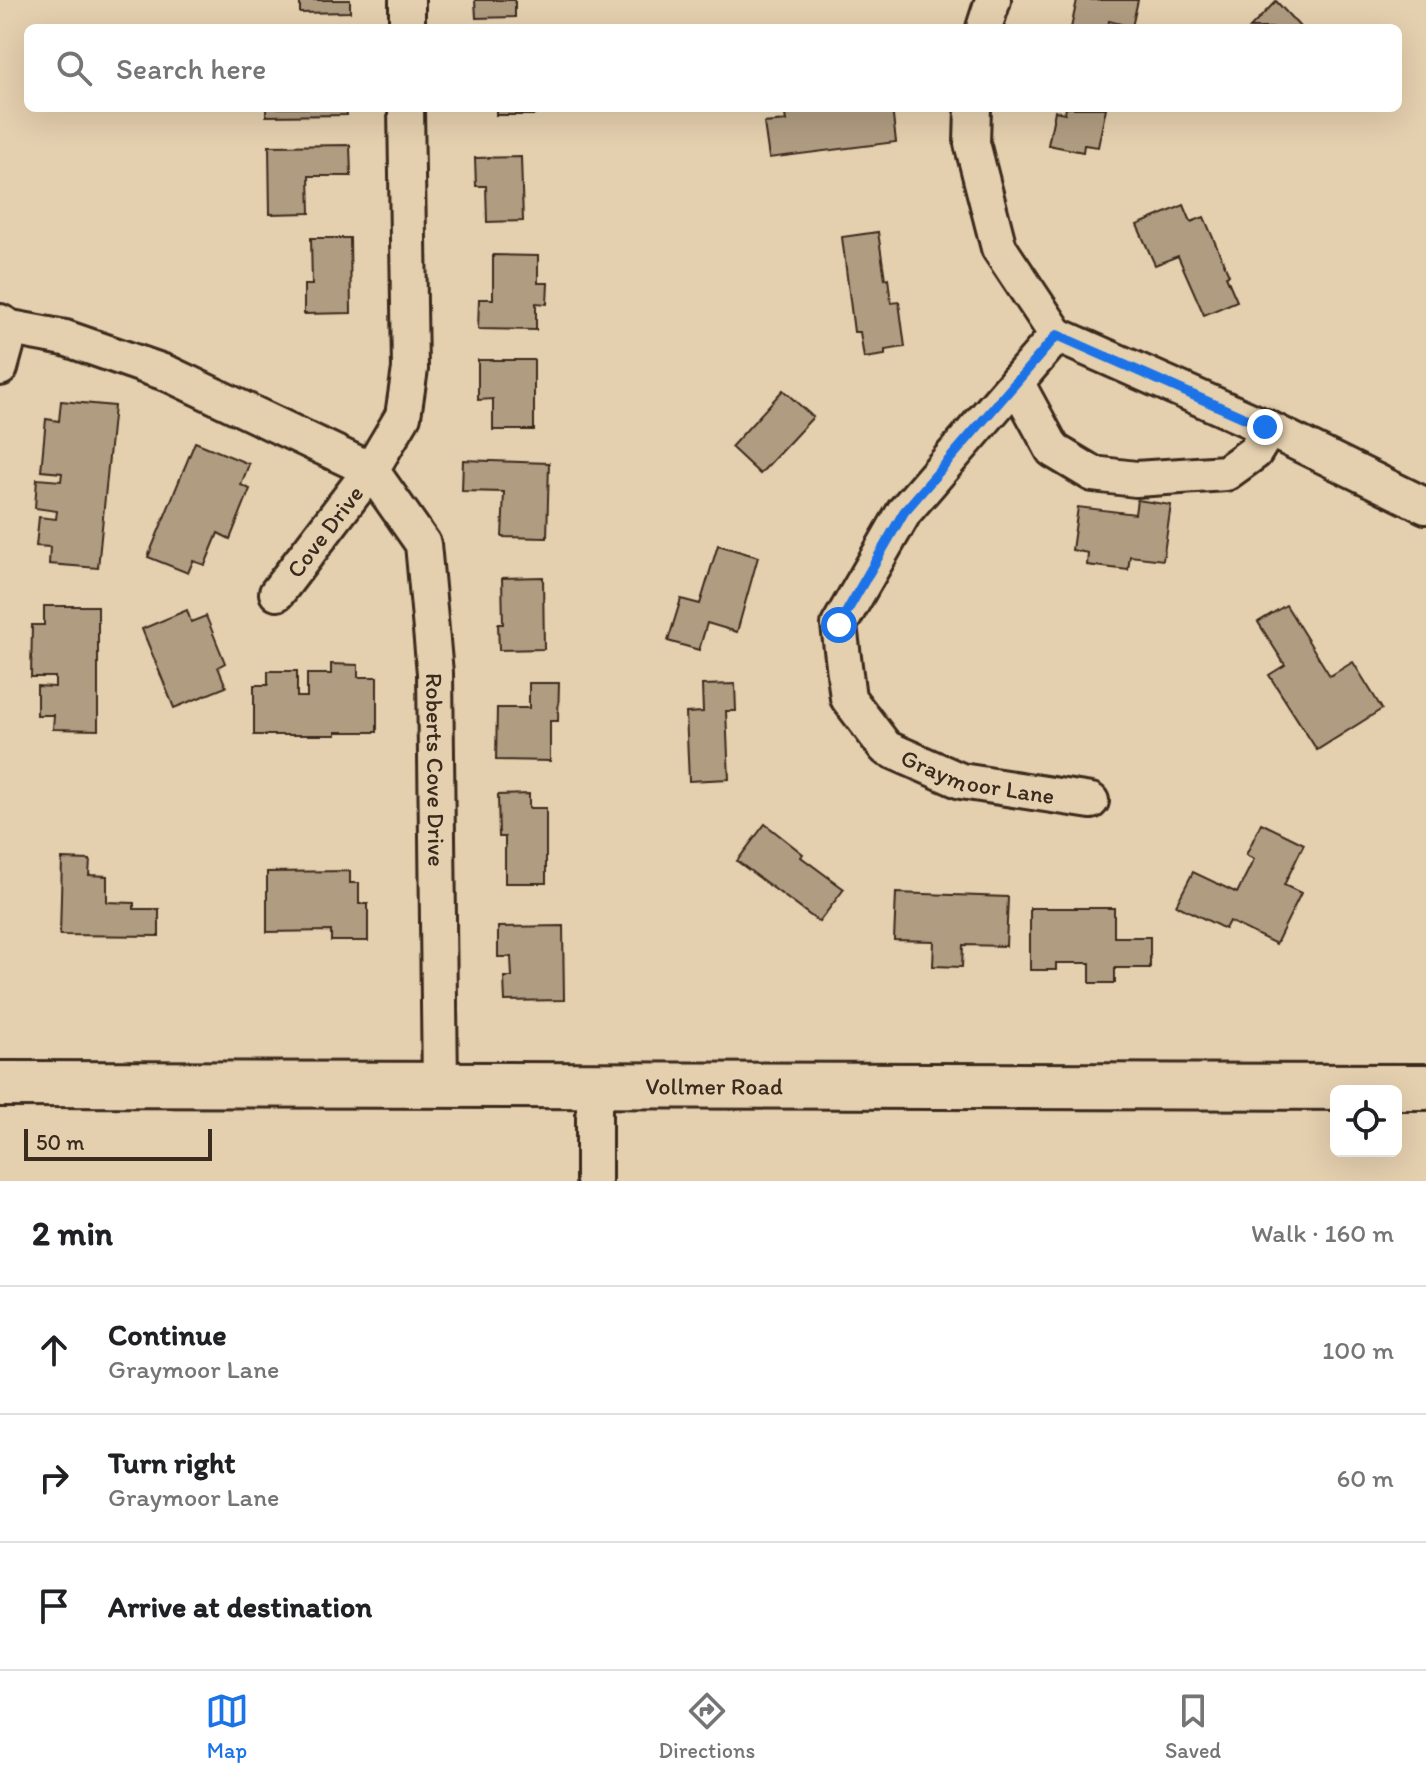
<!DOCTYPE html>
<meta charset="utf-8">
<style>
body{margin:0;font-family:Itim,sans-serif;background:#f6f6f6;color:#202124}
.controls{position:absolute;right:24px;bottom:24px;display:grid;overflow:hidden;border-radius:12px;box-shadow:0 8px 32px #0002}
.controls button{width:72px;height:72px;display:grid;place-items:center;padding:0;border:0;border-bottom:2px solid #e0e0e0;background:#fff;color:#202124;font:40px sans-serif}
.scale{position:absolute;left:24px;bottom:20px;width:188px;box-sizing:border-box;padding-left:8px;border:4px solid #3b2a1e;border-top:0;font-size:22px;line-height:28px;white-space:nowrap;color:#3b2a1e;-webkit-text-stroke:6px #e4cfae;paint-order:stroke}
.stop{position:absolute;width:24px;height:24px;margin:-18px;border:6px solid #1a73e8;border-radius:50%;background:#fff}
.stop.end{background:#1a73e8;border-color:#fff;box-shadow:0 2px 8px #0008}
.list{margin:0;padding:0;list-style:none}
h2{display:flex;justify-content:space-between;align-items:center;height:104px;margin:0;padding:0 32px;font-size:34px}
h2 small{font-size:26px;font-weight:400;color:#757577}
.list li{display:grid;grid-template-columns:52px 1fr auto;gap:24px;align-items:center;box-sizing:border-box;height:128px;padding:0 32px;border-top:2px solid #e0e0e0}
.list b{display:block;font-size:30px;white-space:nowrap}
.list p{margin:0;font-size:26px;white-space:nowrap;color:#757577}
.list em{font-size:26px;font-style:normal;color:#757577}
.icon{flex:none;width:44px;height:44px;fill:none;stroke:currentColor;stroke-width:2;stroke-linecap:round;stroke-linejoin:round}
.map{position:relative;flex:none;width:1426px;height:1181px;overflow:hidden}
.search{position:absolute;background:#fff;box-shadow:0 8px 32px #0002;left:24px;right:24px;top:24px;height:88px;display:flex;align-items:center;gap:20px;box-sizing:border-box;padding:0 28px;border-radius:12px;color:#757577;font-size:30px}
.sheet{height:488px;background:#fff}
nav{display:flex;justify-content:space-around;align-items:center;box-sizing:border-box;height:112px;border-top:2px solid #e0e0e0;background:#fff;font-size:22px;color:#757577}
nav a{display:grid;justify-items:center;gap:4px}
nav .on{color:#1a73e8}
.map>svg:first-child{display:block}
.building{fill:#b09c81;stroke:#3b2a1e;stroke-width:2}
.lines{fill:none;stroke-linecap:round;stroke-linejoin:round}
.minor-casing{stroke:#3b2a1e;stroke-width:40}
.major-casing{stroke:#3b2a1e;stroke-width:50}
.minor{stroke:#e4cfae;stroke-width:34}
.major{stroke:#e4cfae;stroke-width:44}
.route{stroke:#1a73e8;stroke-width:10}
.labels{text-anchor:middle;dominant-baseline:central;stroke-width:7;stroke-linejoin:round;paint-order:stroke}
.street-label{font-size:24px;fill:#3b2a1e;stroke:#e4cfae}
</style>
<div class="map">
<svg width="1426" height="1181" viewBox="0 0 1426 1181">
<rect width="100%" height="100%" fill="#e4cfae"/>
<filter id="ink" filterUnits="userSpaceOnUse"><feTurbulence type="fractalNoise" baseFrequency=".0125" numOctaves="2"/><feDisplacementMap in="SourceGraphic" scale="16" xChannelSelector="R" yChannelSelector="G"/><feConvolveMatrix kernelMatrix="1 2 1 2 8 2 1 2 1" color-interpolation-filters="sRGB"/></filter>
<g filter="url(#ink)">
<!-- building -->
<g class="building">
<path d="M292,0H350V12L300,13V1Z"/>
<path d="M475,0H515V17L476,18Z"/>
<path d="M1077,0H1138L1132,27L1109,21L1108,28H1071Z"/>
<path d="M1276,1L1301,28H1250Z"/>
<path d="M266,108H346L347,115L266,116Z"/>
<path d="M496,108H533L534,115H496Z"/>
<path d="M784,108H892L896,142L769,158L764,123L786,121Z"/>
<path d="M1066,108H1106L1098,147L1084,145L1083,152L1048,145L1055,111L1065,113Z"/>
<path d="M350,145L351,176H309L310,213L270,214L269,146Z"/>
<path d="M521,157L523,221L487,222L486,186H476L475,158Z"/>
<path d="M1184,205L1191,222L1204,217L1229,275L1226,276L1237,301L1204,315L1178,256L1155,265L1137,225Z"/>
<path d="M878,232L885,279L888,278L891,303L899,302L905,347L885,350V355L864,358L860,332H854L842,237Z"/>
<path d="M311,238H350L351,313L304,314V285H312Z"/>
<path d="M493,255L538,256V283H548L547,304L536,303V330L478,329L479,299H493Z"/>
<path d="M478,360H534V430H493V399L478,400Z"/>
<path d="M783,390L813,417L760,474L731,447Z"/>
<path d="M61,401L114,406L98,568L49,564L50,547L36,546L39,517L56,519L57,511L35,508L37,479L61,481L62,473L41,471L46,419L59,421Z"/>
<path d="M195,442L249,464L241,485L250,489L230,539L218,533L205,565L193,561L188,573L148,557Z"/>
<path d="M463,460L549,463L547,538L502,537L504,492L462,491Z"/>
<path d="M1137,500L1171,505L1163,560L1130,556L1128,570L1087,565L1088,553L1072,550L1078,507L1135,514Z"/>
<path d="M718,545L758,557L737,632L707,623L699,650L668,641L681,599L700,604Z"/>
<path d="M543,577L544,649L499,650L498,624H503L502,578Z"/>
<path d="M1286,605L1330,676L1353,662L1382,709L1317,750L1269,675L1285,665L1258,622Z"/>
<path d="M44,606H98V730L53,729L54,715H37V686L55,687V677H31L32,625H44Z"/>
<path d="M187,610L191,622L206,616L225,663L218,667L226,687L174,708L142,629Z"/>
<path d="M331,664L358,665V677H377V732H336V735H254V685H268V671H297V697H307V674H331Z"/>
<path d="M529,683H559L558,721H550V761L496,760L497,708H529Z"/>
<path d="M735,684L736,711H726L729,779L689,781L686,713L703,712L702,685Z"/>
<path d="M529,794V808H546V883H505V837H499L498,795Z"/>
<path d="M1261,823L1304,844L1284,885L1301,893L1276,944L1229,921L1225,929L1176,905L1193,872L1237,893L1254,859L1246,855Z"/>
<path d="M765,824L803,854L801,857L844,889L819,922L737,861Z"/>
<path d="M62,859L90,860L89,875L107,876V902L134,903V909H159V936L60,935Z"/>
<path d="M350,871V883H359V904H368V941H331V931L267,932V872Z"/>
<path d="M896,893L1008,897L1006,946L963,945L962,967L933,966L934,941L894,940Z"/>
<path d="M1030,908H1114V937H1150V968H1115V983H1090V963H1056V970H1030Z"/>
<path d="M563,926L564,1000L505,1001L504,977H512L511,957H498V927Z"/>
</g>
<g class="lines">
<defs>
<g id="minor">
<path d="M407,28V0"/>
<path d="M984,28L993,0"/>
<path id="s1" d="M973,108L972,143L999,248L1057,335L904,512L839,625L848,698L886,748L961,781L1091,801"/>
<path id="s2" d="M0,322L11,328L65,338L169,374L371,470L423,544L435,673L440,1085"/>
<path d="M1057,335L1265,427L1426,506"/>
<path d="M0,368L11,328"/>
<path d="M1016,382L1053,450L1093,474L1136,479L1226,473L1255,452L1269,429"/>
<path id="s3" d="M277,593L371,470L403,416L410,369L406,108"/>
<path d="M594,1085V1181"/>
</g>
<g id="major">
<path id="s4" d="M0,1084L1426,1087"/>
</g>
</defs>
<!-- minor casing -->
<use href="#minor" class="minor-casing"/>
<!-- major casing -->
<use href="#major" class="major-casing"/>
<!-- minor -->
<use href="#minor" class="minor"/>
<!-- major -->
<use href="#major" class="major"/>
</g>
</g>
<g class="lines" filter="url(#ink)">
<!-- route -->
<path class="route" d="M839,625L904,512L1057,335L1265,427"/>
</g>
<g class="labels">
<!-- street labels -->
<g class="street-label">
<text stroke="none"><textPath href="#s3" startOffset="78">Cove Drive</textPath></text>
<text stroke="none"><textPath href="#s2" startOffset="718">Roberts Cove Drive</textPath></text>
<text stroke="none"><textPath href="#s1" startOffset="846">Graymoor Lane</textPath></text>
<text stroke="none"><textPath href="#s4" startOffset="714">Vollmer Road</textPath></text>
</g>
</g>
</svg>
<div class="controls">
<button><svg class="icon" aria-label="locate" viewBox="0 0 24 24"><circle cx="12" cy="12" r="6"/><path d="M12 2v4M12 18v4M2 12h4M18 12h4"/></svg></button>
</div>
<div class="scale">50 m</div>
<div class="stop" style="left:839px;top:625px"></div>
<div class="stop end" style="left:1265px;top:427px"></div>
<div class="search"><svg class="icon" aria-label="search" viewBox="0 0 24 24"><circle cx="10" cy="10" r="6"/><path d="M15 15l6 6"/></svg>Search here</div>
</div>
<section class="sheet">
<h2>2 min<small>Walk · 160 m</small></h2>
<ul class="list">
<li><svg class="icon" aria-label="ahead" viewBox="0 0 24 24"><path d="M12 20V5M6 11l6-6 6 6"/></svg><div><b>Continue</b><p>Graymoor Lane</p></div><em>100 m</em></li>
<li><svg class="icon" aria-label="right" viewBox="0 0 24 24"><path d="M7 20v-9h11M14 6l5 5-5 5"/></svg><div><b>Turn right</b><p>Graymoor Lane</p></div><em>60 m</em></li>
<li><svg class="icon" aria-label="arrive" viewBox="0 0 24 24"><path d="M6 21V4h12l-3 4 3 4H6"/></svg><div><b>Arrive at destination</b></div></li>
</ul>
</section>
<nav>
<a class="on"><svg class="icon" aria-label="map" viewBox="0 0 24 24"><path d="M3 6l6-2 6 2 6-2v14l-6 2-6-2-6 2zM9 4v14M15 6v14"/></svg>Map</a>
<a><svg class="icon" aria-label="directions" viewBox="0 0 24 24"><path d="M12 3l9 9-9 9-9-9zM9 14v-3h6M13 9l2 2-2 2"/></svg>Directions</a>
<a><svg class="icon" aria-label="saved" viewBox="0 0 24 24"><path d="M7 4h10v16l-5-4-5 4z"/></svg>Saved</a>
</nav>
